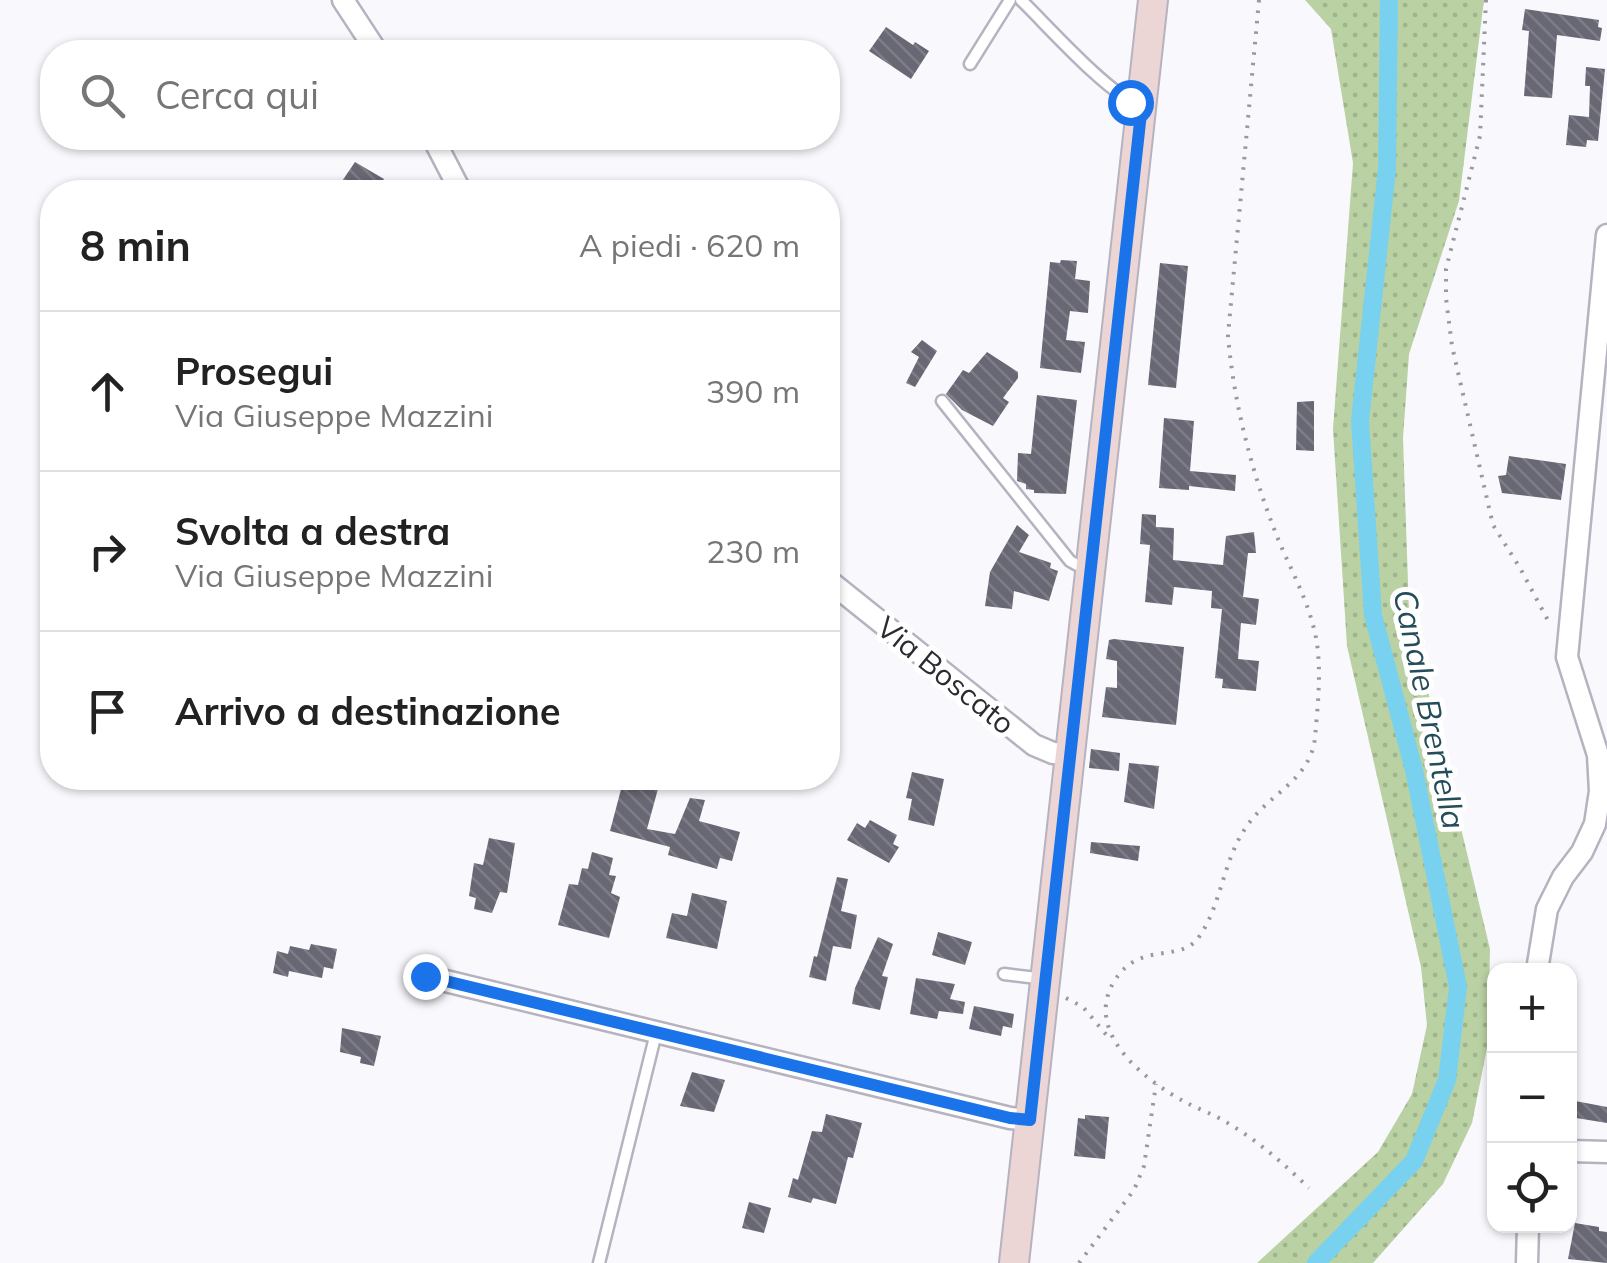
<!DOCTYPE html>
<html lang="it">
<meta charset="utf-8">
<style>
body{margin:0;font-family:Mulish,sans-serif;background:#f2f2f2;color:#222}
.controls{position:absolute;right:30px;bottom:30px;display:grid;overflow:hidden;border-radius:20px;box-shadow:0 2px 8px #0004}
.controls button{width:90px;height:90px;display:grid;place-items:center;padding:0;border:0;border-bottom:2px solid #e0e0e0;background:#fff;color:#222;font:50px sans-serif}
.stop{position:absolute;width:30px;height:30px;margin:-22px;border:8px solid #1a73e8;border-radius:50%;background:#fff}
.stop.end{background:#1a73e8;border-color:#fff;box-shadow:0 2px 10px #0008}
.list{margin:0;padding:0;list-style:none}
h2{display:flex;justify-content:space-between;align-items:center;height:130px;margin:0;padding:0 40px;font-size:42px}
h2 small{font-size:32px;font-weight:400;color:#767676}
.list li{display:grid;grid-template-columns:65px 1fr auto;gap:30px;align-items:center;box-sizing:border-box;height:160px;padding:0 40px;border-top:2px solid #e0e0e0}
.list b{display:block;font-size:38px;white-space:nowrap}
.list p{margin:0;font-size:32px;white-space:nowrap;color:#767676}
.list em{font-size:32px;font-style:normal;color:#767676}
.icon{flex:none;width:55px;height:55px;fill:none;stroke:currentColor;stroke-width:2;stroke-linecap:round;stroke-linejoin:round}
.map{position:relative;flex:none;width:1607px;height:1263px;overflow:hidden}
.search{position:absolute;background:#fff;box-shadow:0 2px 8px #0004;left:40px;top:40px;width:800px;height:110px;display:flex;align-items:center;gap:25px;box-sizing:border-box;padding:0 35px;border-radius:40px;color:#767676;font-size:38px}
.panel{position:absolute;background:#fff;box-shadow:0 2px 8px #0004;left:40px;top:180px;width:800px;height:610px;border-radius:40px}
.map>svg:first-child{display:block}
.grass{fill:url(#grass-dots)}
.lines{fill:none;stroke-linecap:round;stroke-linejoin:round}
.canal{stroke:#78d2ef;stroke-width:18}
.building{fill:url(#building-back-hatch)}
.lane-casing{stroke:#b6b2c0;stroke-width:15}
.street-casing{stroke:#b6b2c0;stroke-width:25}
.secondary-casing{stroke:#b6b2c0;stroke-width:32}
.path{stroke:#99989d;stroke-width:4;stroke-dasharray:2.5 8;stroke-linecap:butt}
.lane{stroke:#fff;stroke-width:10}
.street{stroke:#fff;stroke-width:20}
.secondary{stroke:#ecd5d5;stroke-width:28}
.route{stroke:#1a73e8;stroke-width:12}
.labels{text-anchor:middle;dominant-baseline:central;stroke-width:10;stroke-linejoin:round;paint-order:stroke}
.street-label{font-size:30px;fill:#2d2b31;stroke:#fff}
.water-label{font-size:32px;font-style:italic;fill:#244c59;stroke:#fff}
</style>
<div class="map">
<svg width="1607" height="1263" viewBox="0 0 1607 1263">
<defs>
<pattern id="grass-dots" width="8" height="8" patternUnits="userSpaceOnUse" patternTransform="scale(2.5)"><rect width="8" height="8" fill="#b9d1a3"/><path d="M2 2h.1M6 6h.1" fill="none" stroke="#9fb48d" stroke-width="1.8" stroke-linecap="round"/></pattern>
<pattern id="building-back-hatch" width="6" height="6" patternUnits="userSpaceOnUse" patternTransform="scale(2.5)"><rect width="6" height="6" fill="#686774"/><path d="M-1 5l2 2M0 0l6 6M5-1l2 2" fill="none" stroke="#7e7d87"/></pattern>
</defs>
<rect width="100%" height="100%" fill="#f9f8fd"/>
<!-- grass -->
<path class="grass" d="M1305,0H1484L1459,201L1409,354L1403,438L1409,612L1490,949L1488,1043L1472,1123L1443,1184L1373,1263H1257L1378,1152L1412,1094L1427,1025L1421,967L1347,646L1333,429L1353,163L1331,29Z"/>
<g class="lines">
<!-- canal -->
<path class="canal" d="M1316,1263L1414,1161L1447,1080L1458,987L1414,770L1373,615L1360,421L1387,169L1389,0"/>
</g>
<!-- building -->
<g class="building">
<path d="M1525,9L1599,20L1598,27L1602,28L1600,41L1557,35L1552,98L1524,96L1529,31L1522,30Z"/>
<path d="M886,27L913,45L915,42L929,51L911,79L869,51Z"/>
<path d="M1586,67L1605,69L1598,141L1587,140L1586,147L1566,145L1569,115L1589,117L1590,86H1585Z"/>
<path d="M355,162L384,179L375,192H346L338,187Z"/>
<path d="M1061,260L1077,261L1075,279L1090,281L1088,313L1070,311L1066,340L1085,342L1081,373L1040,368L1050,262L1060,263Z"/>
<path d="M1160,263L1188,266L1176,388L1148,385Z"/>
<path d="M922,340L937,351L915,387L906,383L919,357L911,352Z"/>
<path d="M987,352L1018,372V378L1003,398L1009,402L993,426L962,410L946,394L963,370L969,373Z"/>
<path d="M1037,395L1077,400L1066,494L1034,493V490L1026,489V484L1017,481L1018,453L1031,454Z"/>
<path d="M1314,401V451L1296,450L1297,402Z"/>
<path d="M1164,418L1194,421L1190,471L1236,475L1235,491L1189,486V490L1159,488Z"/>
<path d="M1509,456L1566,464L1561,500L1502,493L1498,476L1506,475Z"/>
<path d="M1142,514L1156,515V527L1174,528L1173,560L1223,565L1226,536L1254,532L1256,553H1248L1243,597L1259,599L1256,625L1241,623L1238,659L1259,661L1256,691L1222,688L1223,679L1215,678L1222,609L1211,608L1212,591L1174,587L1172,605L1145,602L1150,545L1140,544Z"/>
<path d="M1017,525L1029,535L1019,552L1051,563L1050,568L1058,571L1049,601L1014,591L1012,609L985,606L990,572Z"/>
<path d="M1114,639L1184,647L1176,725L1102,717L1106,687L1117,688V661L1106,659L1109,640Z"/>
<path d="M1091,749L1120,753L1119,771L1089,768Z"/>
<path d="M1129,763L1159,766L1154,809L1124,802Z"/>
<path d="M912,772L944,779L934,826L908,820L912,799L906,798Z"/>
<path d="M624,778H661L647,829L675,834L690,798L705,800L699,821L740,832L732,861L720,858L717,869L668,855L670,847L610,831Z"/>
<path d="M870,820L897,835L893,844L899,847L889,863L847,840L857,823L865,828Z"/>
<path d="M489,838L515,843L507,893L500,892L492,913L474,909L476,898L469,896L474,863L483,865Z"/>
<path d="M1091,842L1140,846L1138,861L1090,853Z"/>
<path d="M592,852L613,858L609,875L616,876L611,893L620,897L609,938L558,925L569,884L578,885L582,868L588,869Z"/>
<path d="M837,877L848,879L841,911L857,915L851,949L833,946L826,981L809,977L814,956L817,957Z"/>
<path d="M692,893L727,901L717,949L666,938L672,913L687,916Z"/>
<path d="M938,932L972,942L965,965L932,955Z"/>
<path d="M878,937L893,944L882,976L888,977L880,1010L852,1004L855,988Z"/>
<path d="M311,944L337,949L333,969L324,967L322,978L289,971L288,977L273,973L277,951L288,954L290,946L309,950Z"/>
<path d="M916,978L955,984L950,999L965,1002L963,1014L939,1011L937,1019L910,1014Z"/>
<path d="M974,1006L1014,1014L1012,1028L1003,1026L1001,1036L969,1029Z"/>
<path d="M342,1028L381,1036L374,1066L360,1063L361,1057L340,1052Z"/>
<path d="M692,1072L725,1080L714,1112L680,1106Z"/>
<path d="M1570,1100L1607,1107V1123L1570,1117Z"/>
<path d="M826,1114L862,1123L853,1158L848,1157L836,1204L813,1198L811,1203L788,1197L793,1178L798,1180L812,1131L822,1132Z"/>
<path d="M1085,1115L1109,1117L1105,1159L1074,1156L1078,1118L1085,1119Z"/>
<path d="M749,1202L771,1208L764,1233L742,1228Z"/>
<path d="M1575,1223L1599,1227V1231L1607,1232V1263L1568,1259Z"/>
</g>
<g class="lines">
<defs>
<g id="lane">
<path d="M1021,0C1045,23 1110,96 1137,103"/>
<path d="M970,64L1010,0"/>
<path d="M942,401L1070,561L1086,570"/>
<path d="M1004,974L1045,979"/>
<path d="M599,1263L656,1033"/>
</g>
<g id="street">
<path d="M343,0L377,52"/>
<path d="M433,138L461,192"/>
<path d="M828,580L1034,745L1053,753L1072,754"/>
<path d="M1537,970L1547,909L1563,877L1582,852L1595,824L1600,791L1598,755L1567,657L1607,235"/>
<path d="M425,976L1010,1118L1030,1120"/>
<path d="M1570,1151L1607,1152"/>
<path d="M1527,1263L1528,1226"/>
</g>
<path id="secondary" d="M1014,1263L1153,0"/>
</defs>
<!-- lane casing -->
<use href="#lane" class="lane-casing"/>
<!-- street casing -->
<use href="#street" class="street-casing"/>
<!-- secondary casing -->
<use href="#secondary" class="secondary-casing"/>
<!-- path -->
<g class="path">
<path d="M1259,0L1228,335C1233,398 1250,466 1273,526C1285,559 1304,591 1313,625C1323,659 1318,703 1315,738C1310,781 1268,794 1247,826C1223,859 1222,904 1199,937C1180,964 1141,940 1115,980C1082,1031 1144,1080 1185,1102C1198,1109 1213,1114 1226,1122C1257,1140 1284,1164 1309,1188"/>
<path d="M1486,0L1480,136L1446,269V298L1452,346L1493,525L1520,568L1551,626"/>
<path d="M1066,998L1083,1007L1109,1038"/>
<path d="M1079,1263L1134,1190L1144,1166L1156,1084"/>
</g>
<!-- lane -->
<use href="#lane" class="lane"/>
<!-- street -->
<use href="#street" class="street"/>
<!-- secondary -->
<use href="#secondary" class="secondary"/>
</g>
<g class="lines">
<!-- route -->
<path class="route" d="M425,976L1010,1118L1030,1120L1142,104L1130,102"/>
</g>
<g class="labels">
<!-- street labels -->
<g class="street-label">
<text transform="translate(946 675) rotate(39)">Via Boscato</text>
</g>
<!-- water labels -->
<g class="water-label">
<text transform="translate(1430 709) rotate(78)">Canale Brentella</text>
</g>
</g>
</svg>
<div class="controls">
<button>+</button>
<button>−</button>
<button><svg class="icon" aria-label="locate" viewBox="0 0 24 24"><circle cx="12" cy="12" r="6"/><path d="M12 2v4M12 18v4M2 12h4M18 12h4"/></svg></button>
</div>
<div class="stop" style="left:1130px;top:102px"></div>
<div class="stop end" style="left:425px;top:976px"></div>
<div class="search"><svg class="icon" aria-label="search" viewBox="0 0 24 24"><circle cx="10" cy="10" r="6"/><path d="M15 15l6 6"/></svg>Cerca qui</div>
<section class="panel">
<h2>8 min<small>A piedi · 620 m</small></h2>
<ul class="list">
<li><svg class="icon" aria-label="ahead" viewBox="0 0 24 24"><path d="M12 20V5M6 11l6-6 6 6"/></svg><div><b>Prosegui</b><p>Via Giuseppe Mazzini</p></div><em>390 m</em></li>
<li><svg class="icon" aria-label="right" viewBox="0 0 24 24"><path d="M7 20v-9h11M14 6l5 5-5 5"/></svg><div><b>Svolta a destra</b><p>Via Giuseppe Mazzini</p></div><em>230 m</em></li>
<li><svg class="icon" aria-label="arrive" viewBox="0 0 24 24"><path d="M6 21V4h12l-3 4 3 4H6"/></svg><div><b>Arrivo a destinazione</b></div></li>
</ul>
</section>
</div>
